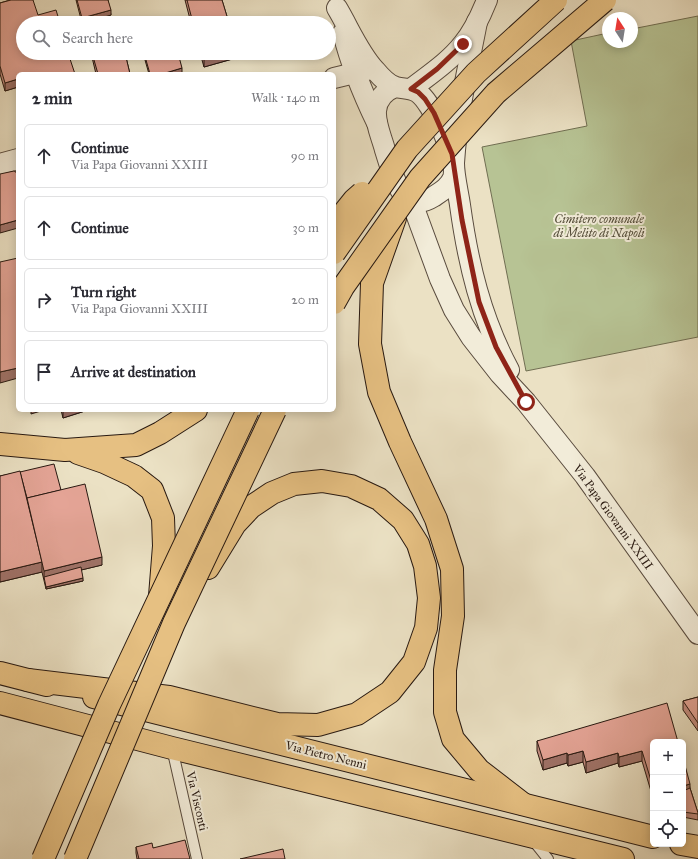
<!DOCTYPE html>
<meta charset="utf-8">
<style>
body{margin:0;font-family:"IM FELL Great Primer",serif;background:#f2f2f3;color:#2b2b33}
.controls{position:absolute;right:12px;bottom:12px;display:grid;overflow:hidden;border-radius:6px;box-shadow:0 2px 10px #0003}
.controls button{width:36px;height:36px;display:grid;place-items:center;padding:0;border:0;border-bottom:1px solid #e1e1e2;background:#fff;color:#2b2b33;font:20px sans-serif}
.compass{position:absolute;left:602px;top:12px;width:36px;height:36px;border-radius:50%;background:#fff;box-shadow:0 2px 10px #0003;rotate:348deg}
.stop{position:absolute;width:12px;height:12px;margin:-9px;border:3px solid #8f2418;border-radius:50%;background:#fff}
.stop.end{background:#8f2418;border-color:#fff;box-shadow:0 1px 4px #0008}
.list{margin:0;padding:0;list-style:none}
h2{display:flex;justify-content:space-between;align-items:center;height:52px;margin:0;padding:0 16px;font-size:17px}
h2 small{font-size:13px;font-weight:400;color:#7c7c81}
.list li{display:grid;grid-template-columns:26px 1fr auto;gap:12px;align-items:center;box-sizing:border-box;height:64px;margin:0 8px 8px;padding:0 8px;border:1px solid #e1e1e2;border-radius:6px}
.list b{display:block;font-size:15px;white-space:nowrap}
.list p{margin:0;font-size:13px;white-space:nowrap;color:#7c7c81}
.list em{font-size:13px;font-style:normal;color:#7c7c81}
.icon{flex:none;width:22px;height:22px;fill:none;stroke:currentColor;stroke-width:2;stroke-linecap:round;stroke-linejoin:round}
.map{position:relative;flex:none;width:698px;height:859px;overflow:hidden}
.search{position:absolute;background:#fff;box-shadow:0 2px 10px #0003;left:16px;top:16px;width:320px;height:44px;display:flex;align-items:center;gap:10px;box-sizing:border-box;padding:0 14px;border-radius:22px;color:#7c7c81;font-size:15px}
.panel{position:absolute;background:#fff;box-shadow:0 2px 10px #0003;left:16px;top:72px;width:320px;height:340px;border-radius:6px}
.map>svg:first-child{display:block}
.green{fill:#b7c394;stroke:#706e52}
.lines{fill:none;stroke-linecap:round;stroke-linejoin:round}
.service-casing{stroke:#594b3e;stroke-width:12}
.minor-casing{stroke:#594b3e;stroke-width:22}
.primary-casing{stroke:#281911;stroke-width:24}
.trunk-casing{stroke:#281911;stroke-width:24}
.service{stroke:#f2ecd9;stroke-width:10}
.minor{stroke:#f2ecd9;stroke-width:20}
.primary{stroke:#e6c082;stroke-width:22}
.trunk{stroke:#e6c082;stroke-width:22}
.trunk-bridge-casing{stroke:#281911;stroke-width:24;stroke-linecap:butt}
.trunk-bridge{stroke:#e6c082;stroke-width:22}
.wall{fill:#c48d81;stroke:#281911}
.shaded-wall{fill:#a07369;stroke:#281911}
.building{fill:#e4a496;stroke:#281911}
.route{stroke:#8f2418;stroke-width:5}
.labels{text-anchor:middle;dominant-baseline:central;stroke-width:4;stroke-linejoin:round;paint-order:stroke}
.park-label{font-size:12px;font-style:italic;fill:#534c38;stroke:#f2ecd9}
.street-label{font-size:12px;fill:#281911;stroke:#f2ecd9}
</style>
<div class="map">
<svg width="698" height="859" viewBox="0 0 698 859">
<rect width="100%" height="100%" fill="#ebe1c4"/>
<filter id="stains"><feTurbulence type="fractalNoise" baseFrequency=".005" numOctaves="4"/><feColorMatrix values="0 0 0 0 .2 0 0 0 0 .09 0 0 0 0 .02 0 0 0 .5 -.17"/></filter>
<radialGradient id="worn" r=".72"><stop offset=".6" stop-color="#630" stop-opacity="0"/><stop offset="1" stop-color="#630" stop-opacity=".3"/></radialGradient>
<!-- green -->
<path class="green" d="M698,16V337L526,371L482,147L587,126L571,41L608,33V42H632V29Z"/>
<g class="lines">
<defs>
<g id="service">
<path d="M172,748L197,859"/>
<path d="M532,842L536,844L548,859"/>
</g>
<g id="minor">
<path d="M337,8C349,28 359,53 375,70C380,76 388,85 396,87C403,89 410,88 417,92C432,101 459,160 453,178C449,187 442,191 433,197C401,217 392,171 385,150C382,138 375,124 376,111C377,99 385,91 395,87"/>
<path d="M477,22C468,68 457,115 454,163C454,176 458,191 460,205C468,263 481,318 509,370"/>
<path d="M343,33C351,65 363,94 377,123"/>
<path d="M334,78L367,70"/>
<path d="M411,89C429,75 449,62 463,44C473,32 481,15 487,0"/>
<path d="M0,164L18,159"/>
<path d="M411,200L440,279L454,310L471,337L500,374L526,402L585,476L698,634"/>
</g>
<g id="primary">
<path d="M0,673L47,685"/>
<path d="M94,697L653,837"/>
<path d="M0,703L172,748L623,859"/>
<path d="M681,844L698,847"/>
</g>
<g id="trunk">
<path d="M395,218L372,283L370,344L379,392L400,442L436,519L452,569L453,616L445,670V712L453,739L479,770L523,804"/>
<path d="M0,444L65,450L136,445L160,433L196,410"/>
<path d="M78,453L104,462L134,476L152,490L163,518L164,546L160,596"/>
<path d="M28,680L169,697L277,724L318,725L357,714L390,692L414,662L426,628L429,598L425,566L418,544L403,520L379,499L351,486L322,481L294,484L272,493L251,507L235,524L208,568"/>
</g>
</defs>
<!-- service casing -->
<use href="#service" class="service-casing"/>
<!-- minor casing -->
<use href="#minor" class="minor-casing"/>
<!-- primary casing -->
<use href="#primary" class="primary-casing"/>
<!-- trunk casing -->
<use href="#trunk" class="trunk-casing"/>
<!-- service -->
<use href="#service" class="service"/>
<!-- minor -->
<use href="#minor" class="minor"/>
<!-- primary -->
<use href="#primary" class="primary"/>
<!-- trunk -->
<use href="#trunk" class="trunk"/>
<defs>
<g id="trunk-bridge">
<path d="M334,225L354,200L362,193"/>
<path d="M334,253L407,149L476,73L556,0"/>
<path d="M334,303L343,287L420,178L496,93L605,0"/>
<path d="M43,859L109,705L248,410"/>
<path d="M75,859L174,623L275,410"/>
</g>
</defs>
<!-- trunk-bridge casing -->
<use href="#trunk-bridge" class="trunk-bridge-casing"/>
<!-- trunk-bridge -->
<use href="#trunk-bridge" class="trunk-bridge"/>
</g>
<!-- wall -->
<g class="wall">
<path d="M10,0H33L23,23L18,74V87L5,91L0,74V3Z"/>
<path d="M76,0H108L111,15L85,23H82Z"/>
<path d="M185,0H222L229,23H191Z"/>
<path d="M91,53H125L130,74H96Z"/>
<path d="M143,53H178L182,74H149Z"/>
<path d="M200,53H236V58L204,67Z"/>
<path d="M61,410H85V411L63,418Z"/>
<path d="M20,472L61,490L102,565L81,570L83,581L46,589L42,572L0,582V476Z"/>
<path d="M698,697V731L683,710V701Z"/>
<path d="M537,741L653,742V798L642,761L619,767L618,763L586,773L583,762L568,766L567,763L543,770L537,751Z"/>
<path d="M683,758L690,788L698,813V820L683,817Z"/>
<path d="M136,847L153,848L190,859H137L136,853Z"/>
</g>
<!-- shaded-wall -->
<g class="shaded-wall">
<path d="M111,10V15L85,23H82V18Z"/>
<path d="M224,53H236V58L204,67V59Z"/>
<path d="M182,68V74H162Z"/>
<path d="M18,79V87L5,91V83Z"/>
<path d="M18,220V228L0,233V225Z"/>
<path d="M18,368V378L0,383V372Z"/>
<path d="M31,410H44L31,414Z"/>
<path d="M63,410H85V411L63,418Z"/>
<path d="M102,557V565L44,579V571Z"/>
<path d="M42,562V572L0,582V572Z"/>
<path d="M83,578V581L46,589V587Z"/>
<path d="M583,751V762L568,766V755Z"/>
<path d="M642,751V761L619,767V757Z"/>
<path d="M567,753V763L543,770V760Z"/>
<path d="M618,753V763L586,773V762Z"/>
<path d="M690,784V794L683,796V786Z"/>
</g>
<!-- building -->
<g class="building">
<path d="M11,0H33L38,15L56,10L60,23H23V53H68L75,74H37L36,73L34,74H18V79L5,83L0,66V3Z"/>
<path d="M77,0H108L111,10L82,18Z"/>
<path d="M187,0H222L229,23H193Z"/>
<path d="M92,53H125L130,74H98Z"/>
<path d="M144,53H178L182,68L162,74H150Z"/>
<path d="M202,53H224L204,59Z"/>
<path d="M14,171L16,172L18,178V220L0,225V174Z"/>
<path d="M18,258V368L0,372V262Z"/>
<path d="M54,464L61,490L27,498L20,472Z"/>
<path d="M20,471L42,562L0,572V476Z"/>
<path d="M85,484L102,557L44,571L27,498Z"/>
<path d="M81,567L83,578L46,587L44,577Z"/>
<path d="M698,697V723L683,701Z"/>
<path d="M667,703L678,742H653V787L642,751L619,757L618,753L586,762L583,751L568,755L567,753L543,760L537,741Z"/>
<path d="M683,758L690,784L683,786Z"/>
<path d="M690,788L698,813V814L683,812V791Z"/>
<path d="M185,840L190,859H139L136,847L152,843L153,848Z"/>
<path d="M283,849L285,859H240Z"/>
</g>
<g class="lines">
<!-- route -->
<path class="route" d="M463,44L437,69L411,89L418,92L425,99L434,113L452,154L462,220L479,302L496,347L526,402"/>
</g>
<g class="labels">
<!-- park labels -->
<g class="park-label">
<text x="599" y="219">Cimitero comunale<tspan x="599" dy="14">di Melito di Napoli</tspan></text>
</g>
<!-- street labels -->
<g class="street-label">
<text transform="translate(613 517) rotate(54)">Via Papa Giovanni XXIII</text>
<text transform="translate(326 755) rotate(14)">Via Pietro Nenni</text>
<text transform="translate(197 801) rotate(77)">Via Visconti</text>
</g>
</g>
<rect width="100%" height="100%" filter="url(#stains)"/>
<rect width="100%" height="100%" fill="url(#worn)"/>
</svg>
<div class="controls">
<button>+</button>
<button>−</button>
<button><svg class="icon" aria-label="locate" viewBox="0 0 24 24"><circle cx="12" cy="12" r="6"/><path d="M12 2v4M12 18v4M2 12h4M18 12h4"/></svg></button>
</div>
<svg class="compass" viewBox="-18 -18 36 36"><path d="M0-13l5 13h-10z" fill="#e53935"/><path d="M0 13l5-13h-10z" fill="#7c7c81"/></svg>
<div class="stop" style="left:526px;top:402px"></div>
<div class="stop end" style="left:463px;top:44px"></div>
<div class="search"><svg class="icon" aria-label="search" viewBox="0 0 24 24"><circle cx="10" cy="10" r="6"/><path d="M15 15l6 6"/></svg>Search here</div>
<section class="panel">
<h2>2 min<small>Walk · 140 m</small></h2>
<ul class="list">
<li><svg class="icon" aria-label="ahead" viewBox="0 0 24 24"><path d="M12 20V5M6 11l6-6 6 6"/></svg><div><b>Continue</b><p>Via Papa Giovanni XXIII</p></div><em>90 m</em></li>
<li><svg class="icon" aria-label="ahead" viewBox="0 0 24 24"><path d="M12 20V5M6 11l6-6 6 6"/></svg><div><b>Continue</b></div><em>30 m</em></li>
<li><svg class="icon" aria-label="right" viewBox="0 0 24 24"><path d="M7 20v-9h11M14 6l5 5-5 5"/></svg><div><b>Turn right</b><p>Via Papa Giovanni XXIII</p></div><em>20 m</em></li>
<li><svg class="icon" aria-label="arrive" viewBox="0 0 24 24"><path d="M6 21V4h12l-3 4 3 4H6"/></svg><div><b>Arrive at destination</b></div></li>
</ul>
</section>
</div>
